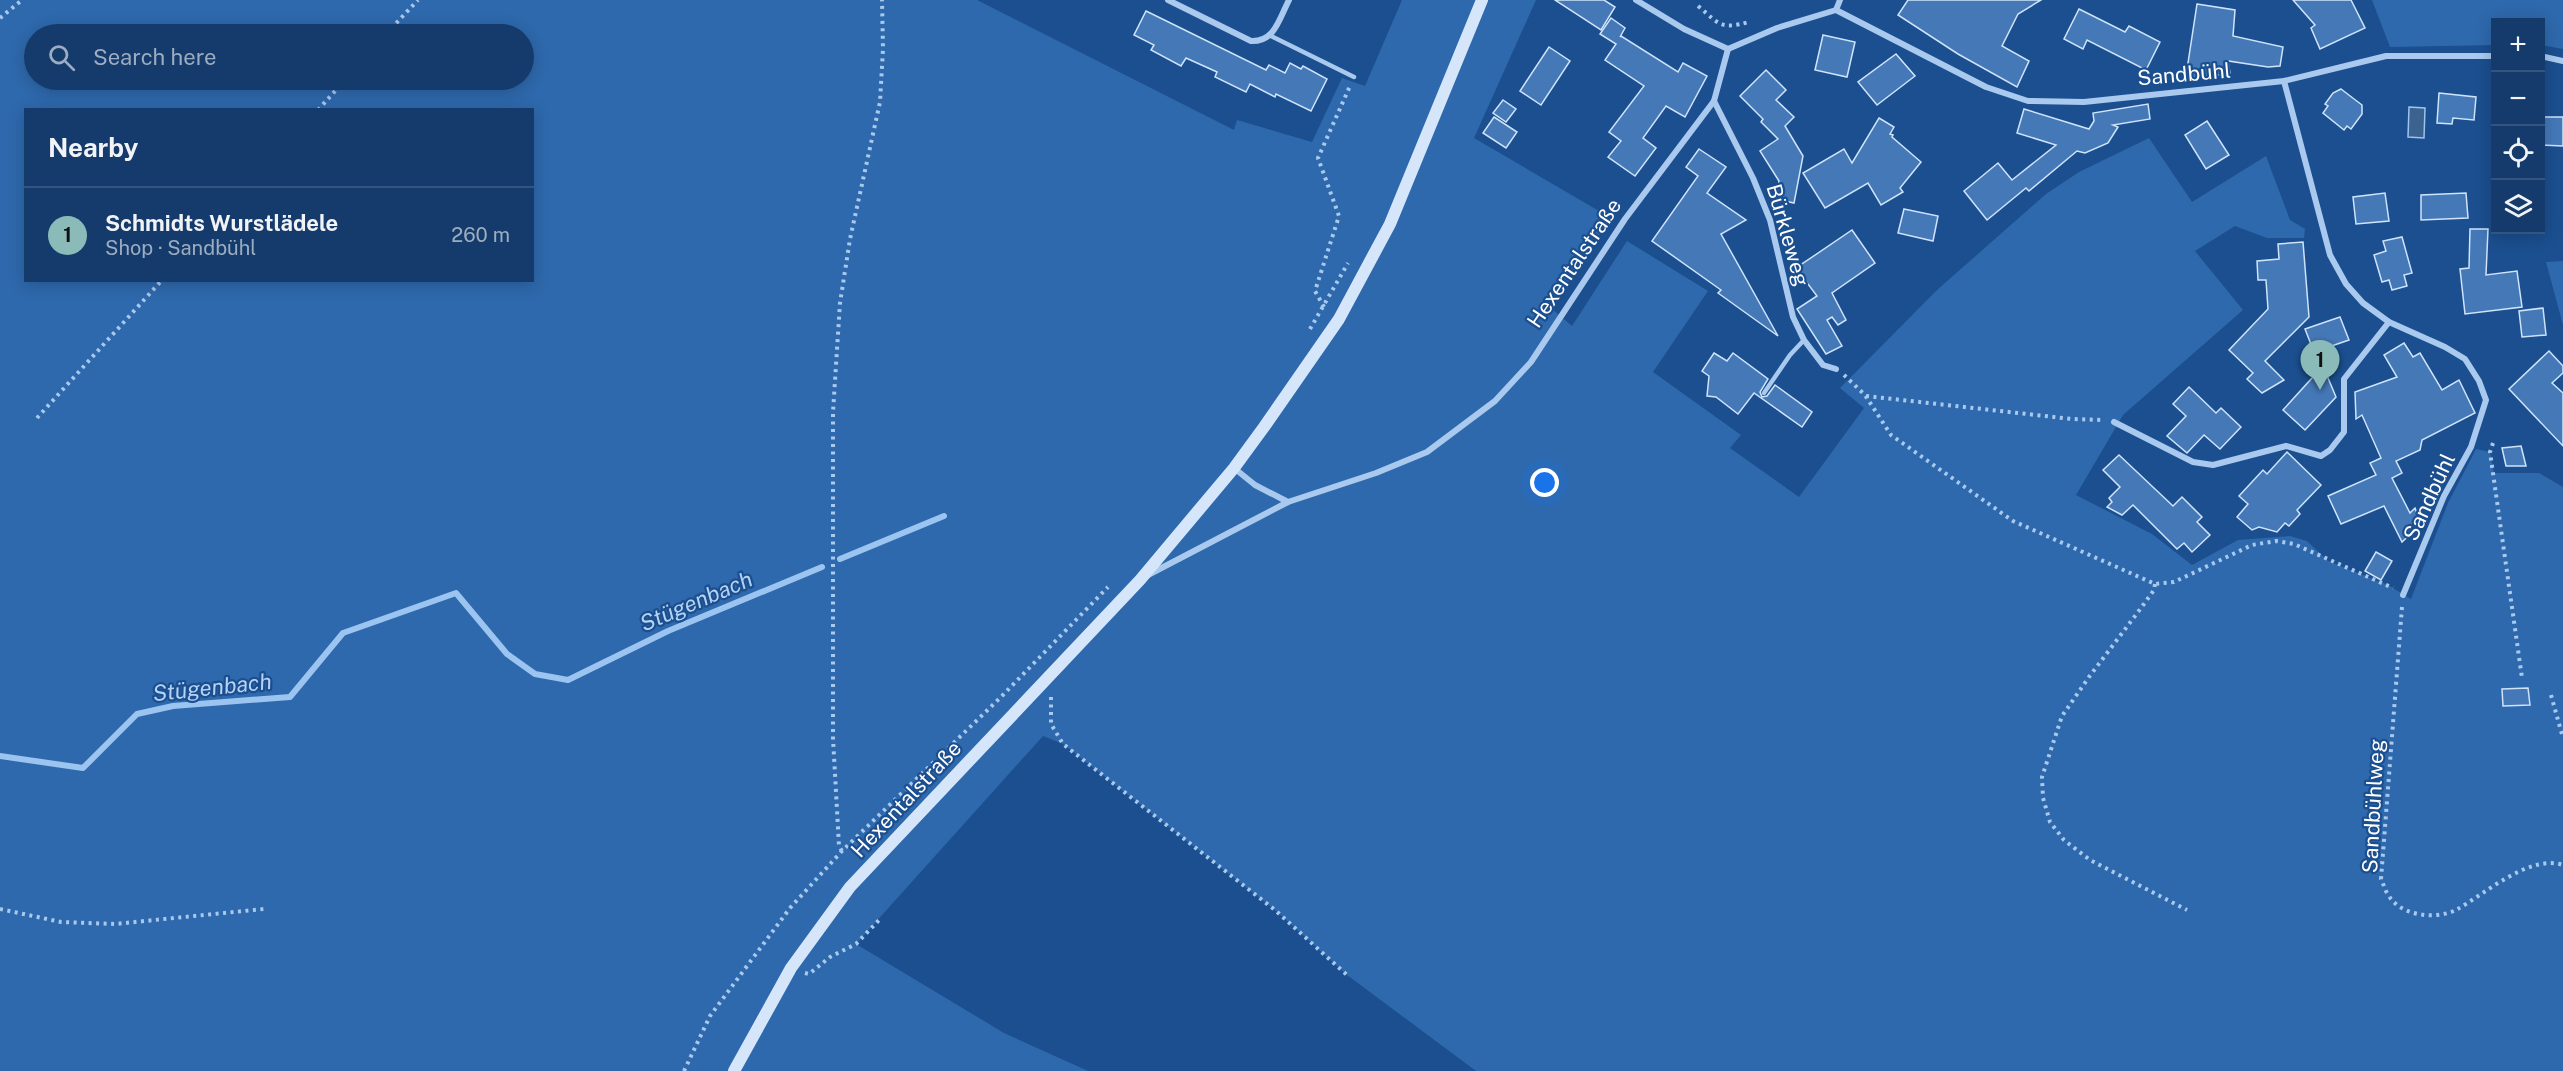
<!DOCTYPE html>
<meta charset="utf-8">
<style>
body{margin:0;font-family:"Public Sans",sans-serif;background:#1d4271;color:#f1f3f6}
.controls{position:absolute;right:18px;top:18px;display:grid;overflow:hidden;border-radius:0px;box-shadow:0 3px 15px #0003}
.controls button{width:54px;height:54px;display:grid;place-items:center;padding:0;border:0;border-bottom:2px solid #33557e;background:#143b6b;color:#f1f3f6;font:30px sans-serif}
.you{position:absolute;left:1545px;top:483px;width:21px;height:21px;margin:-15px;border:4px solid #fff;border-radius:50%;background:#1a73e8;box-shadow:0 0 0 9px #1a73e833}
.badge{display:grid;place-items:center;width:39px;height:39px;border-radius:50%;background:#8bbbb9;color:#111;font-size:20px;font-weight:700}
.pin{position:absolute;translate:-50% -50px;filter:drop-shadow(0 2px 3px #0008)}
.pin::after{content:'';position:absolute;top:32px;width:21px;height:18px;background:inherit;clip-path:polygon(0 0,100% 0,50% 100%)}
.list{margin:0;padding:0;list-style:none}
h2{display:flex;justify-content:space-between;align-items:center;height:78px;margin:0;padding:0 24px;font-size:26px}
h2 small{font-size:20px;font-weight:400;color:#9dadc1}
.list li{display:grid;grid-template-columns:39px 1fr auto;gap:18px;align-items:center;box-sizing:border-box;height:96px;padding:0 24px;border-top:2px solid #33557e}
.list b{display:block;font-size:22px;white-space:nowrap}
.list p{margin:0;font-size:20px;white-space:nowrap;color:#9dadc1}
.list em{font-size:20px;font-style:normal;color:#9dadc1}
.icon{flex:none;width:33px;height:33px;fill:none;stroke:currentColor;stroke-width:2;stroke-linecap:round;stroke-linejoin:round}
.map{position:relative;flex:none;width:2563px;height:1071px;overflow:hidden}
.search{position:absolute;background:#143b6b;box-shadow:0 3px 15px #0003;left:24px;top:24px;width:510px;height:66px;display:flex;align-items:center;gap:15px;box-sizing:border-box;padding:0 21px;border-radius:33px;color:#9dadc1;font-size:22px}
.panel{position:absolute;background:#143b6b;box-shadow:0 3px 15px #0003;left:24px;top:108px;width:510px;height:174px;border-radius:0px}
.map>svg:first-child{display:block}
.green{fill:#2e69ad;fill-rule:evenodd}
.water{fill:#3c6290;stroke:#9cc4f0;stroke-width:1.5}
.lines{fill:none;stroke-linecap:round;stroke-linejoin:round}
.stream{stroke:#9cc4f0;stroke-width:6}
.building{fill:#4478b7;stroke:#cfe3fa;stroke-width:1.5}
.path{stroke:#a9c9ee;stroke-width:4;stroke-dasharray:3 4.5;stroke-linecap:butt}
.service{stroke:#a9c9ee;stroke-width:4.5}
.minor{stroke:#a9c9ee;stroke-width:6}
.secondary{stroke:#d6e6fa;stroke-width:12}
.labels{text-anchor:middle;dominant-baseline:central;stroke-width:4.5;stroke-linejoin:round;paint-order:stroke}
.street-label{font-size:21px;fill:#fff;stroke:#1b4f8f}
.water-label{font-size:22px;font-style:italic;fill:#b5d3f5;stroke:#1b4f8f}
</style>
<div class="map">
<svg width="2563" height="1071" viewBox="0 0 2563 1071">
<rect width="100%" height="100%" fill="#1b4f8f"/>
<!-- green -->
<g class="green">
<path d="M0,0H977L1234,130L1237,120L1312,142L1342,78L1365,86L1402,0H1536L1474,138L1611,218L1551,308L1572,326L1627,241L1708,291L1653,372L1741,435L1730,448L1799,497L1864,408L1840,388L1937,290L2046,194L2079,172L2149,138L2192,202L2266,156L2290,220L2305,229L2304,238H2267L2235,226L2195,251L2243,310L2123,415L2076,495L2152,534L2192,565L2238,540L2290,536L2307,541L2328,561L2388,585L2411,599L2448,503L2476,449L2490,452L2494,473H2539L2563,487V1071H1476L1347,975L1275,910L1063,744L1043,736L856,944L1004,1033L1088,1071H0ZM34,34H524V80H34ZM26,110H532V280H26Z"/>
<path d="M2372,0H2563V49L2541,45L2540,22H2496L2495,45L2390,47Z"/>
<path d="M2563,261V325L2546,262Z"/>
</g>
<!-- water -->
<path class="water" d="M2409,107L2425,108L2424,138L2408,137Z"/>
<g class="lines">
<!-- stream -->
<g class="stream">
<path d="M840,559L944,516"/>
<path d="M0,756L83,768L137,714L173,706L290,697L343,633L456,593L507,654L535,674L568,680L668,631L822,567"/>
</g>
</g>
<!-- building -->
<g class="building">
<path d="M1555,0H1604L1615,7L1601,30Z"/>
<path d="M1908,0H2041L2018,14L2002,46L2029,61L2017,87L1958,54L1898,15Z"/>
<path d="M2293,0H2351L2365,28L2320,49L2311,28L2315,25Z"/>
<path d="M2197,4L2235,10L2233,36L2283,47L2280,66L2268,67L2228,61L2230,73L2191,80L2188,63Z"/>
<path d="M2079,9L2125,32L2129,26L2160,42L2146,70L2087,40L2083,49L2064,39Z"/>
<path d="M1146,11L1266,70L1269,65L1285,73L1290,63L1301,69L1303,66L1327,79L1311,111L1276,94L1275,97L1250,84L1246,92L1215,77L1217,72L1186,58L1181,66L1151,50L1154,45L1134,35Z"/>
<path d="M1611,18L1625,28L1620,37L1621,36L1678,72L1683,63L1707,76L1685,117L1666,106L1643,138L1656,148L1635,176L1608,157L1621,141L1609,132L1644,86L1605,60L1616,44L1600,34Z"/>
<path d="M1823,35L1855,42L1847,77L1815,70Z"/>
<path d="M1549,47L1570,61L1541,105L1520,91Z"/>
<path d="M1896,54L1915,76L1877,105L1858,82Z"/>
<path d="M1766,70L1786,90L1776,100L1794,117L1785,126L1803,156L1794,203L1776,199L1779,181L1760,151L1778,139L1761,122L1763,119L1740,96Z"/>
<path d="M2341,89L2362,105V114L2351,129L2347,126L2344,130L2323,113L2328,106L2325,104L2333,93Z"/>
<path d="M2439,93L2476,97L2474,120L2453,118L2452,124L2437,123Z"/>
<path d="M1503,100L1516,109L1506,122L1493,113Z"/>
<path d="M2148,104L2150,119L2113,125L2118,127L2108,143L2085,153L2077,151L2029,191L2026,188L1987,220L1964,191L1998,163L2012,180L2056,145L2017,133L2024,109L2089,129L2094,121L2093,113Z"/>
<path d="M1494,117L1517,132L1506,148L1483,133Z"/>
<path d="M2541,117H2563V146L2541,145Z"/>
<path d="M1879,118L1894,127L1890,134L1893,135L1892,137L1921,162L1900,188L1903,192L1881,205L1868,183L1825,208L1803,173L1844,149L1852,163Z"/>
<path d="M2207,121L2229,155L2206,169L2185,135Z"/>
<path d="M1699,149L1726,167L1707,193L1746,220L1721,234L1778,336L1718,293L1721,290L1652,241L1698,176L1686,167Z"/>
<path d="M2385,193L2389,221L2356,224L2353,197Z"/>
<path d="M2466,193L2468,218L2421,220V195Z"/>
<path d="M1904,209L1938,216L1933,241L1898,233Z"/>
<path d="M2470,229H2488L2486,275L2517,271L2522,307L2465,314L2460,269L2469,268Z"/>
<path d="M1852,230L1875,263L1832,293L1846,320L1838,325L1832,317L1827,320L1842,346L1826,354L1797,309L1817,296L1796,268Z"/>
<path d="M2402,237L2412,273L2404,275L2407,286L2392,290L2389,280L2382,282L2374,255L2386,251L2383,241Z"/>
<path d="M2303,242L2309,317L2265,361L2284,380L2262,393L2247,379L2253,373L2229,350L2268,309L2266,280H2258L2257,261L2279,259L2278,244Z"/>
<path d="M2543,308L2546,335L2522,337L2519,311Z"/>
<path d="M2340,317L2349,340L2314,352L2305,329Z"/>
<path d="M2404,343L2413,357L2420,353L2442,390L2459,380L2475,413L2422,440L2420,450L2396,461L2402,473L2392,478L2410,513L2415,508L2421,524L2402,542L2384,506L2341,524L2328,496L2376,475L2370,463L2381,458L2362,415L2356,419L2355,392L2397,377L2384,355Z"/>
<path d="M2549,351L2563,366V373L2552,383L2563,393V446L2509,389Z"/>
<path d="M1714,353L1727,361L1733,353L1768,379L1760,392L1762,397L1767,396L1775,385L1812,412L1802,427L1754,393L1738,414L1716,397L1707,396L1709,376L1702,371Z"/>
<path d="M2323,366L2336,397L2305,430L2283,410Z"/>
<path d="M2189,387L2216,413L2221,408L2241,427L2220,449L2204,435L2187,453L2167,436L2186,416L2173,404Z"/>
<path d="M2521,446L2526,466H2506L2502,448Z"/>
<path d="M2287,452L2321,485L2297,510L2300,514L2289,526L2285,523L2277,532L2259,527L2252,530L2237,517L2248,504L2239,496L2263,470L2267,474Z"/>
<path d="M2119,455L2173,506L2182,497L2202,517L2197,522L2210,535L2192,552L2184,543L2177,549L2133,505L2122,515L2107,507L2112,502L2109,498L2120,487L2103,470Z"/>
<path d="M2376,552L2392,561L2381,580L2365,571Z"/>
<path d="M2528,688L2530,705L2503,706L2502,689Z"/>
</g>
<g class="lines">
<!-- path -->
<g class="path">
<path d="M1698,6C1720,24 1719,30 1749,22"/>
<path d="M0,18L22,0"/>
<path d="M386,34L418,0"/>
<path d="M318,110L345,80"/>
<path d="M1324,307L1315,291L1339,216L1318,158L1350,86"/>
<path d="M1310,329L1348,263"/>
<path d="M1844,375L1865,395L1891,435L2013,521L2155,584L2174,582L2252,545L2276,541L2294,544L2393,588"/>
<path d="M1866,396L2072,419L2103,420"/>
<path d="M37,418L162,280"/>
<path d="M2493,443L2490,452L2522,678"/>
<path d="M2155,584L2154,590L2141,608L2089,677L2062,716L2042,777L2043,798L2050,822L2064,840L2090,860L2187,910"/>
<path d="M2402,607L2381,879C2384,885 2385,891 2389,896C2401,916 2436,920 2456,910C2485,894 2529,854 2563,865"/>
<path d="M2551,695L2563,738"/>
<path d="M1051,697V724L1063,744L1275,910L1347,975"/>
<path d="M842,851L839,846L833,738V412L840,303L850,239L880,102L883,49L882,0"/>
<path d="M0,909L61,922L115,924L264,909"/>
<path d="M805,973L809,974L830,957L856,944L881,918"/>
<path d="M684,1071L710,1016L790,908L842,851L1001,697L1108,587"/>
</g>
<!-- service -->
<g class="service">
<path d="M1271,36L1354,77"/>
<path d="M1764,393L1790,355L1804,340"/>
</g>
<!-- minor -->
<g class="minor">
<path d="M1168,0L1251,41C1275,42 1279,19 1289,0"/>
<path d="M1636,0L1684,29L1728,49"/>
<path d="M1836,10L1986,87L2028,101L2084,102L2284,81L2386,56H2496"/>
<path d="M1836,10L1840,0"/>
<path d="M1728,49L1777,28L1836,10"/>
<path d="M2540,56L2563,61"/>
<path d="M2284,81L2330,255L2346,284L2363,303L2389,322L2445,347L2465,359L2479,381L2486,400L2471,447L2444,496L2403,595"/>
<path d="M1714,101L1753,178L1770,220L1793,317L1804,340L1823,365L1836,369"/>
<path d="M2114,422L2193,462L2213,465L2286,446L2321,456L2330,450L2344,432V379L2389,322"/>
<path d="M1234,468L1255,485L1288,502"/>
<path d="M1148,575L1288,502L1376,473L1427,452L1495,401L1531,362L1625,219L1714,101L1728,49"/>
</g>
<!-- secondary -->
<path class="secondary" d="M734,1071L791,968L850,887L1140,580L1234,468L1264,427L1339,319L1390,224L1482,0"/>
</g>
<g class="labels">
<!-- street labels -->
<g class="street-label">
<text transform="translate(2184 74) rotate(-5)">Sandbühl</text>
<text transform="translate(1788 235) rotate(74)">Bürkleweg</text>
<text transform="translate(1574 263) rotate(-56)">Hexentalstraße</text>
<text transform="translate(2429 497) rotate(-65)">Sandbühl</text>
<text transform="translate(906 799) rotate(-47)">Hexentalstraße</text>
<text transform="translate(2373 806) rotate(-87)">Sandbühlweg</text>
</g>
<!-- water labels -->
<g class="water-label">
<text transform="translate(696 601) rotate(-23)">Stügenbach</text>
<text transform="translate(212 687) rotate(-6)">Stügenbach</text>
</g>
</g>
</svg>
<div class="controls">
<button>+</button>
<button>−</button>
<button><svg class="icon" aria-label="locate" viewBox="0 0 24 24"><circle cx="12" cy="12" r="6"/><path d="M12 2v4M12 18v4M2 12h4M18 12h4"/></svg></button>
<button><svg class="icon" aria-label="layers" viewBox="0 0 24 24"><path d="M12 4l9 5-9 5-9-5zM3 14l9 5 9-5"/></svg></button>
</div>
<div class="you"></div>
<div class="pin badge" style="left:2320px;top:390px">1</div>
<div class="search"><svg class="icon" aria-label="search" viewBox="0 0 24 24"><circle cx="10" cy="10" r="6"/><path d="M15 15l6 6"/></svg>Search here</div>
<section class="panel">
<h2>Nearby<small></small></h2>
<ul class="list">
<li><span class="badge">1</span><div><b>Schmidts Wurstlädele</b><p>Shop · Sandbühl</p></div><em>260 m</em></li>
</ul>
</section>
</div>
